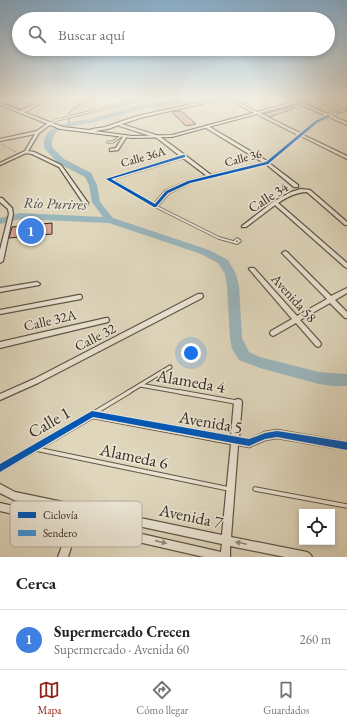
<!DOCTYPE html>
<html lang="es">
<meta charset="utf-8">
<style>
body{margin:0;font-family:"EB Garamond",serif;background:#f2f2f2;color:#202124}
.controls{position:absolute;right:12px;bottom:12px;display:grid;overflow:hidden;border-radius:0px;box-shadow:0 2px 6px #0003}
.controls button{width:36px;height:36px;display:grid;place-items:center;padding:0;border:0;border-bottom:1px solid #e0e0e0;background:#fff;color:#202124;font:20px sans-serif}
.you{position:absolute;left:191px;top:353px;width:14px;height:14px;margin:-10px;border:3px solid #fff;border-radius:50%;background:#1a73e8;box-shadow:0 0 0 6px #1a73e833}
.badge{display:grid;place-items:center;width:26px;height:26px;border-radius:50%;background:#8f2418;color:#fff;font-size:13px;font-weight:700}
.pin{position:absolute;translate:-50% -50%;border:2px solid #fff;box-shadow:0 1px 4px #0006}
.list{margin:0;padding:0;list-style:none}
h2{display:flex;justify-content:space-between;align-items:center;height:52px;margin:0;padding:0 16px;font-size:17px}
h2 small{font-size:13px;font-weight:400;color:#757577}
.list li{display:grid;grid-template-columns:26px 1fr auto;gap:12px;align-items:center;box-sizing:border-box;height:60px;padding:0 16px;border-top:1px solid #e0e0e0}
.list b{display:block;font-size:15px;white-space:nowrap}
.list p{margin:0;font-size:13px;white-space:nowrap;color:#757577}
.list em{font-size:13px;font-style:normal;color:#757577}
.icon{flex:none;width:22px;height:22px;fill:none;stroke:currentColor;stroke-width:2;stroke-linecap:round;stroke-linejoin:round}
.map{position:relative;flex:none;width:347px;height:557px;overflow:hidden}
.search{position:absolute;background:#fff;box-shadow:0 2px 6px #0003;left:12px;right:12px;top:12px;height:44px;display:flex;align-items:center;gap:10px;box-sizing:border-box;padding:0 14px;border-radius:22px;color:#757577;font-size:15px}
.sheet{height:112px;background:#fff}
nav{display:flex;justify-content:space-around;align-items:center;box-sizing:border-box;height:56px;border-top:1px solid #e0e0e0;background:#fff;font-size:11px;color:#757577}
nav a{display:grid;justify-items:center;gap:2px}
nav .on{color:#8f2418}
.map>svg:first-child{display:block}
.green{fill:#babc8b;stroke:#787456}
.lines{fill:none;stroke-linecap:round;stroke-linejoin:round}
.stream{stroke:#727e7f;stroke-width:1.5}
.river{fill:#9ab6bd;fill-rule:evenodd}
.building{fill:#dca899;stroke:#372b22}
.service-far3-casing{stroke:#615648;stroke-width:3}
.service-far2-casing{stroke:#615648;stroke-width:3.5}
.service-far1-casing{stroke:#615648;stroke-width:5}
.service-casing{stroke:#615648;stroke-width:5.5}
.pedestrian-casing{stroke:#615648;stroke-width:4}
.minor-casing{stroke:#615648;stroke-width:2.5}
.secondary-casing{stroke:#372b22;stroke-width:2}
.path{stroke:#372b22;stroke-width:1;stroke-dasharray:0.5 1.5;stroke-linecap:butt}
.service-far3{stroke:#eae4d3;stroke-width:1.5}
.service-far2{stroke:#eae4d3;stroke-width:2}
.service-far1{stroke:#eae4d3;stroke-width:3}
.service{stroke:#eae4d3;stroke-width:3.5}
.pedestrian{stroke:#eae4d3;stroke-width:2.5}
.minor{fill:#eae4d3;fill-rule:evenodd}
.secondary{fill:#eae4d3;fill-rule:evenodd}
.quiet{stroke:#3e96d5;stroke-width:2.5;stroke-dasharray:5 2.5;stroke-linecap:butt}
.cycleway-casing{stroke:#eae4d3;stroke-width:3}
.cycleway{fill:#0057b8;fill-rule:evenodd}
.oneway{fill:#90887a}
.labels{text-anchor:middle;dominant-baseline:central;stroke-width:3.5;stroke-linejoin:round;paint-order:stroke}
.far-street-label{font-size:12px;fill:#372b22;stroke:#eae4d3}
.street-label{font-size:14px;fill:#372b22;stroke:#eae4d3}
.water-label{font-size:15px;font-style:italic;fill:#504e49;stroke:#eae4d3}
.near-street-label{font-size:17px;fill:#372b22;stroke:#eae4d3}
.key{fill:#eae4d3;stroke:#b4ac9e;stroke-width:1}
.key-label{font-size:11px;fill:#372b22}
</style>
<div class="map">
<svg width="347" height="557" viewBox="0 0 347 557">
<rect width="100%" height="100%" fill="#dfd6bc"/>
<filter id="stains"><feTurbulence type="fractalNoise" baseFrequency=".005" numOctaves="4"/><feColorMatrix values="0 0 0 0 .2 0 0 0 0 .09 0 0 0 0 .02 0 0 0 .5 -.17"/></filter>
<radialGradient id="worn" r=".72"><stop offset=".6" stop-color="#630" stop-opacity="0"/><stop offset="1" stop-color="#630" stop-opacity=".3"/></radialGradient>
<!-- green -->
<path class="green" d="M294,98H347V106L328,113Z"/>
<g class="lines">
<!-- stream -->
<g class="stream">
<path d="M68,114L80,104V98"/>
<path d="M69,119V124"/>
</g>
<!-- river -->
<path class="river" d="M184,98H192L183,103L144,108L95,122L63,128L55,133L52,140V147L64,159L91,173L97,185L100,202L113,218L209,250L228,260L236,274L239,286L242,338L249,352L260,357L319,372L347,374V386H333L319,384L260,368L239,360L232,349L230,338L227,286L225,274L218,263L201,254L109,223L20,219L0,224V218L20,213L103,217L92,202L89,185L85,177L58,163L44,148V140L48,132L59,125L94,118L143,104Z"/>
</g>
<!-- building -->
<g class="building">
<path d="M15,100L32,104L21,109L7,104Z"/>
<path d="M292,106L295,108L270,117L264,114Z"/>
<path d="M181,111L196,124L186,126L172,112Z"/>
<path d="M52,223V234L9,238L12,227Z"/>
</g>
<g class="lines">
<defs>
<g id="service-far3">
<path d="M49,124L57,120L146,98"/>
<path d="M108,142H113L121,136"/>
</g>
<path id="service-far2" d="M155,206L219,238L237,243L240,241L237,239L235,241"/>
<g id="service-far1">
<path d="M140,385L185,393"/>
<path d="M127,393L170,367"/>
</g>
<g id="service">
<path d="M180,392L236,402"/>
<path d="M94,413L129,392"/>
<path d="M36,449L229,489"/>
<path d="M255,489L347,506"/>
</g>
<path id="pedestrian" d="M329,116L347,109"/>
<g id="minor">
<path d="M47,98H52L22,113L19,112Z"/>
<path d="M225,98H229L300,133L315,121L328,115H330V117L317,123L303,135L347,156V159L301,136L269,163L298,185V187H294L266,164L190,183L169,193L157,207H155L106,179L180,156L157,138L120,126L119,125L121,124L159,136L185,155L211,175L264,163L206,128V126H208L267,161L298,135ZM183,158L207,176L188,181L165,191L154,204L112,179Z"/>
<path d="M287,98H291L299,102L296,103Z"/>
<path d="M48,123L51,124L39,133L28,151L34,152L61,165L88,203V204H84L59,167L32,154L26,153L0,165V163L25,151L35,134L0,141V139L37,131Z"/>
<path d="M124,135L127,136L118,150L110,151V149L116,148Z"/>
<path d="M301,189L310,190L347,222V225H345L307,192C296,192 287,197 278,203L347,263V268L345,267L275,205L246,227H242V226L273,202L291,192Z"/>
<path d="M0,198H2L12,208L13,214L3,261L0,263V250L9,214L8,209L0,202Z"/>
<path d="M285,251L287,252L331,296L347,288V293L335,300L347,312V318H345L330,303L300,320L320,342L321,344L320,346L318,347L316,346L296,323L275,335L273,336L271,335L270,333L271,331L292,319L250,270L249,269L250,268H254L297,316L327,299L283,254L282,253Z"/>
<path d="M37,282L40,284L39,285L0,292V288Z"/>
<path d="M198,294H202L203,296L202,298L38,383L0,400V394L34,379Z"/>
<path d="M79,295H81L82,297L81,299L0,314V310Z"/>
<path d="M106,318H108L109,320L108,322L0,348V342Z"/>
<path d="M238,399L241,400L242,402L239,438L249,439L265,432L277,430L347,442V450L277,438L265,440L249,447L238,445L231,537L307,552L310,554L312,557H285L230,546V557H204L77,528L68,557H58L69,527L0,511V503L71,519L73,513L14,500L0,493V484L15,492L222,535L231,444L93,418L0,472V464L92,411L231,436L234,402L235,400ZM82,514L222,544L221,552L80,520Z"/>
</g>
<path id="secondary" d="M219,98H227L140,118L108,129L95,131L132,136L172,135L297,101L347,122V125L297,103L172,137L132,138L60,129L0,105V103L63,127L90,130L92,129L105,127L137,116Z"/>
</defs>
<!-- service-far3 casing -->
<use href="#service-far3" class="service-far3-casing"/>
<!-- service-far2 casing -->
<use href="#service-far2" class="service-far2-casing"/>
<!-- service-far1 casing -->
<use href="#service-far1" class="service-far1-casing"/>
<!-- service casing -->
<use href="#service" class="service-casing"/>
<!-- pedestrian casing -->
<use href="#pedestrian" class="pedestrian-casing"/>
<!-- minor casing -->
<use href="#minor" class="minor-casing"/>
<!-- secondary casing -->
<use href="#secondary" class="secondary-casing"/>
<!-- path -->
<path class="path" d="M1,144L16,152"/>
<!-- service-far3 -->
<use href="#service-far3" class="service-far3"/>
<!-- service-far2 -->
<use href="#service-far2" class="service-far2"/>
<!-- service-far1 -->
<use href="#service-far1" class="service-far1"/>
<!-- service -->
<use href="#service" class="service"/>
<!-- pedestrian -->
<use href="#pedestrian" class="pedestrian"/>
<!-- minor -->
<use href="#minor" class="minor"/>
<!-- secondary -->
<use href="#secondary" class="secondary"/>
<!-- quiet -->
<path class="quiet" d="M329,116L347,109"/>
<defs>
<g id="cycleway">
<path d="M328,115L331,116L317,123L268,164L190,183L168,193L156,207H154L106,179L183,155H185V157L111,179L155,204L166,191L188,181L266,162L315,121Z"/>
<path d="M92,411L249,439L265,433L277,431L347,442V450L277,437L265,439L249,446L93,417L0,472V464Z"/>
</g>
</defs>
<!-- cycleway casing -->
<use href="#cycleway" class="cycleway-casing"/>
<!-- cycleway -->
<use href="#cycleway" class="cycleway"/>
</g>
<!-- one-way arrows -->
<defs><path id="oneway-solid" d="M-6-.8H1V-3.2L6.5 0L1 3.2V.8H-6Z"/></defs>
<g class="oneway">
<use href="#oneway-solid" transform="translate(161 542) rotate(13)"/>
<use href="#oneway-solid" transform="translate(241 543) rotate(-168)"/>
</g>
<!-- sky -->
<linearGradient id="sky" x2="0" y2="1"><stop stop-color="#89b5d7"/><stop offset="0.56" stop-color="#f1ede1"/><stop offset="1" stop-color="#f1ede1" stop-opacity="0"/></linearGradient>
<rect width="347" height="176" fill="url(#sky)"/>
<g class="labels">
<!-- far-street labels -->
<g class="far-street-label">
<text transform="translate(143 157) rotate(-16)">Calle 36A</text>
<text transform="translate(243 158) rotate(-15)">Calle 36</text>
</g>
<!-- street labels -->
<g class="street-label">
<text transform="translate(268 197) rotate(-32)">Calle 34</text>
<text transform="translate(294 298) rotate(48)">Avenida 58</text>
<text transform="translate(50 320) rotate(-13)">Calle 32A</text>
<text transform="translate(95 337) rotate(-27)">Calle 32</text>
</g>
<!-- water labels -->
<g class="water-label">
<text transform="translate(55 203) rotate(2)">Río Purires</text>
</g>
<!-- near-street labels -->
<g class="near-street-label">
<text transform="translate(191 381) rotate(10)">Alameda 4</text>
<text transform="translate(49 422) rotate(-30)">Calle 1</text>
<text transform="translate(211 422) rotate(10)">Avenida 5</text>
<text transform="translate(134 456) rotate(12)">Alameda 6</text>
<text transform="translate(191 516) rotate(12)">Avenida 7</text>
</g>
</g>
<!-- legend -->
<rect x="10" y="501" width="132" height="46" rx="6" class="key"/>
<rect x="18" y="512" width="18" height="6" fill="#0057b8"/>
<rect x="18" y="530" width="18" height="6" fill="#3e96d5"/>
<g class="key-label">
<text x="43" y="519">Ciclovía</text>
<text x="43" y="537">Sendero</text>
</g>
<rect width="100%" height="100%" filter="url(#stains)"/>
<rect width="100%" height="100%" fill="url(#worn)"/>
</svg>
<div class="controls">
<button><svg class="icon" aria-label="locate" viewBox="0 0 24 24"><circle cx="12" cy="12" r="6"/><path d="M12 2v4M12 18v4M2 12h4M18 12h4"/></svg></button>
</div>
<div class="you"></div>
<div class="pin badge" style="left:31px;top:231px;background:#3f7fe0">1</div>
<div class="search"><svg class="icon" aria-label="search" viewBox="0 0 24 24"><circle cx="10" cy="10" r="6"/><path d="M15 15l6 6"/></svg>Buscar aquí</div>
</div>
<section class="sheet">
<h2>Cerca<small></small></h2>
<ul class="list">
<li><span class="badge" style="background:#3f7fe0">1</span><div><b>Supermercado Crecen</b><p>Supermercado · Avenida 60</p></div><em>260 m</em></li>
</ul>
</section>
<nav>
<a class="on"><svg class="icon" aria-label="map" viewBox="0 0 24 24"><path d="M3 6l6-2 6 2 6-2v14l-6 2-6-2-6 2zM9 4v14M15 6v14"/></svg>Mapa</a>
<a><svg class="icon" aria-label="directions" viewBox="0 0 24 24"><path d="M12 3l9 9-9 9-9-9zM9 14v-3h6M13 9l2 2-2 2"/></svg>Cómo llegar</a>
<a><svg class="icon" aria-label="saved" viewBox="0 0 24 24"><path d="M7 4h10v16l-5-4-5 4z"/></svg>Guardados</a>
</nav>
